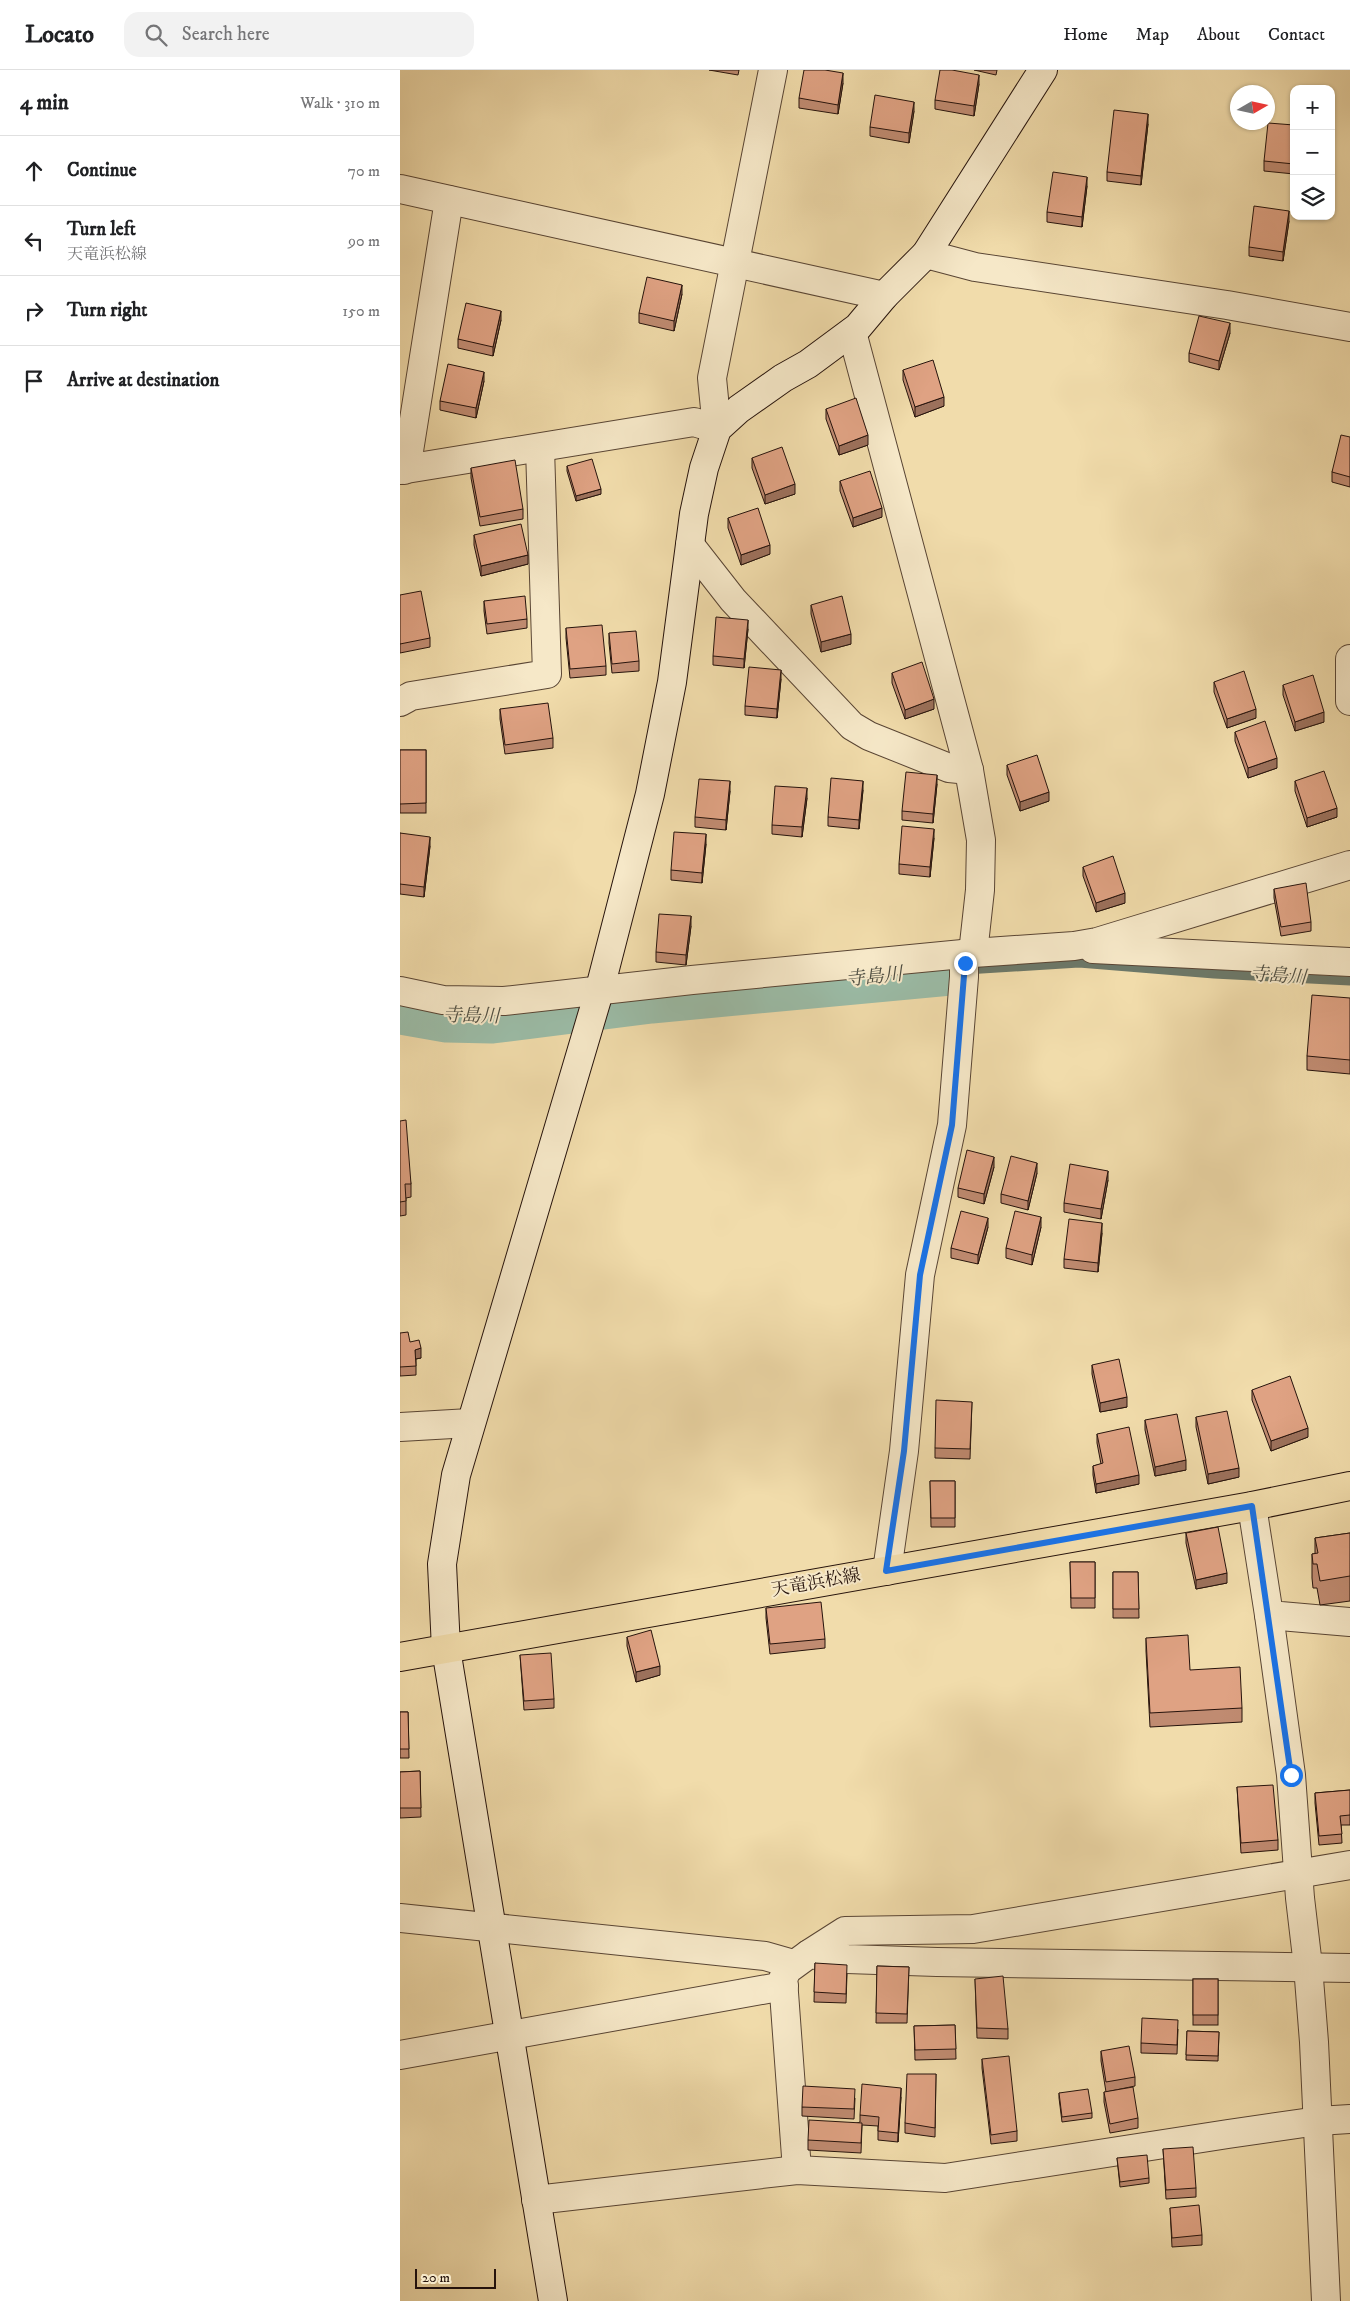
<!DOCTYPE html>
<meta charset="utf-8">
<style>
body{margin:0;font-family:"IM FELL DW Pica","Noto Serif JP",serif;background:#f2f2f2;color:#202124}
.controls{position:absolute;right:15px;top:15px;display:grid;overflow:hidden;border-radius:10px;box-shadow:0 1px 4px #0004}
.controls button{width:45px;height:45px;display:grid;place-items:center;padding:0;border:0;border-bottom:1px solid #e0e0e0;background:#fff;color:#202124;font:25px sans-serif}
.compass{position:absolute;left:830px;top:15px;width:45px;height:45px;border-radius:50%;background:#fff;box-shadow:0 1px 4px #0004;rotate:81deg}
.scale{position:absolute;left:15px;bottom:12px;width:81px;box-sizing:border-box;padding-left:5px;border:2px solid #26130c;border-top:0;font-size:14px;line-height:18px;white-space:nowrap;color:#26130c;-webkit-text-stroke:4px #f6e8c8;paint-order:stroke}
.stop{position:absolute;width:15px;height:15px;margin:-11px;border:4px solid #1a73e8;border-radius:50%;background:#fff}
.stop.end{background:#1a73e8;border-color:#fff;box-shadow:0 1px 5px #0008}
.list{margin:0;padding:0;list-style:none}
h2{display:flex;justify-content:space-between;align-items:center;height:65px;margin:0;padding:0 20px;font-size:21px}
h2 small{font-size:16px;font-weight:400;color:#757577}
.list li{display:grid;grid-template-columns:32px 1fr auto;gap:15px;align-items:center;box-sizing:border-box;height:70px;padding:0 20px;border-top:1px solid #e0e0e0}
.list b{display:block;font-size:19px;white-space:nowrap}
.list p{margin:0;font-size:16px;white-space:nowrap;color:#757577}
.list em{font-size:16px;font-style:normal;color:#757577}
.icon{flex:none;width:28px;height:28px;fill:none;stroke:currentColor;stroke-width:2;stroke-linecap:round;stroke-linejoin:round}
.map{position:relative;flex:none;width:950px;height:2231px;overflow:hidden}
header{display:flex;align-items:center;gap:30px;box-sizing:border-box;height:70px;padding:0 25px;background:#fff;border-bottom:1px solid #e0e0e0}
header strong{font-size:24px}
nav{display:flex;gap:28px;margin-inline-start:auto;font-size:18px}
.search{width:350px;height:45px;background:#f2f2f2;display:flex;align-items:center;gap:12px;box-sizing:border-box;padding:0 18px;border-radius:15px;color:#757577;font-size:19px}
main{display:flex}
aside{flex:1;background:#fff}
.map>svg:first-child{display:block}
.lines{fill:none;stroke-linecap:round;stroke-linejoin:round}
.stream{stroke:#6c7869;stroke-width:9}
.river{stroke:#9bbca7;stroke-width:49}
.street-casing{stroke:#594534;stroke-width:30}
.secondary-casing{stroke:#26130c;stroke-width:30}
.primary-casing{stroke:#26130c;stroke-width:30}
.street{stroke:#f6e8c8;stroke-width:28}
.secondary{stroke:#f6e8c8;stroke-width:28}
.primary{stroke:#f1dcab;stroke-width:28}
.wall{fill:#c08b71;stroke:#26130c}
.shaded-wall{fill:#9c715c;stroke:#26130c}
.building{fill:#dfa283;stroke:#26130c}
.route{stroke:#1a73e8;stroke-width:6}
.labels{text-anchor:middle;dominant-baseline:central;stroke-width:4;stroke-linejoin:round;paint-order:stroke}
.street-label{font-size:18px;fill:#26130c;stroke:#f6e8c8}
.water-label{font-size:19px;font-style:italic;fill:#4f4e42;stroke:#f6e8c8}
</style>
<header>
<strong>Locato</strong>
<div class="search"><svg class="icon" aria-label="search" viewBox="0 0 24 24"><circle cx="10" cy="10" r="6"/><path d="M15 15l6 6"/></svg>Search here</div>
<nav><a>Home</a><a>Map</a><a>About</a><a>Contact</a></nav>
</header>
<main>
<aside>
<h2>4 min<small>Walk · 310 m</small></h2>
<ul class="list">
<li><svg class="icon" aria-label="ahead" viewBox="0 0 24 24"><path d="M12 20V5M6 11l6-6 6 6"/></svg><div><b>Continue</b></div><em>70 m</em></li>
<li><svg class="icon" aria-label="left" viewBox="0 0 24 24"><path d="M17 20v-9H6M10 6l-5 5 5 5"/></svg><div><b>Turn left</b><p>天竜浜松線</p></div><em>90 m</em></li>
<li><svg class="icon" aria-label="right" viewBox="0 0 24 24"><path d="M7 20v-9h11M14 6l5 5-5 5"/></svg><div><b>Turn right</b></div><em>150 m</em></li>
<li><svg class="icon" aria-label="arrive" viewBox="0 0 24 24"><path d="M6 21V4h12l-3 4 3 4H6"/></svg><div><b>Arrive at destination</b></div></li>
</ul>
</aside>
<div class="map">
<svg width="950" height="2231" viewBox="0 0 950 2231">
<rect width="100%" height="100%" fill="#f1dcab"/>
<filter id="stains"><feTurbulence type="fractalNoise" baseFrequency=".004" numOctaves="4"/><feColorMatrix values="0 0 0 0 .2 0 0 0 0 .09 0 0 0 0 .02 0 0 0 .5 -.17"/></filter>
<radialGradient id="worn" r=".72"><stop offset=".6" stop-color="#630" stop-opacity="0"/><stop offset="1" stop-color="#630" stop-opacity=".3"/></radialGradient>
<g class="lines">
<!-- stream -->
<path class="stream" d="M550,901L679,893L814,904L950,911"/>
<!-- river -->
<path class="river" d="M0,940L47,948L92,949L251,929L550,901"/>
<defs>
<g id="street">
<path d="M0,119L484,226"/>
<path d="M526,184L575,197L827,235L950,257"/>
<path d="M452,262L569,700"/>
<path d="M0,400L294,352L317,359L312,308L373,0"/>
<path d="M4,400L9,381L49,130"/>
<path d="M290,475L333,530L452,656L469,666L549,698L569,700L581,770L580,820L573,883"/>
<path d="M950,589V631"/>
<path d="M0,632L11,626L147,604L140,378"/>
<path d="M693,879L950,892"/>
<path d="M0,921L43,930L104,931L292,910L573,883L674,876L697,872L950,795"/>
<path d="M0,1357L70,1353"/>
<path d="M852,1436L869,1545L950,1552"/>
<path d="M487,1501L504,1381L520,1205L552,1055L564,907V884"/>
<path d="M869,1545L891,1705L900,1828L908,1896L914,1972L926,2231"/>
<path d="M0,1848L365,1886L393,1894"/>
<path d="M409,1884L445,1861L573,1859L950,1795"/>
<path d="M0,1985L384,1916"/>
<path d="M397,2100L383,1909L387,1900L409,1884L447,1889L537,1892L950,1898"/>
<path d="M136,2130L397,2100L545,2108L828,2064L918,2051L950,2049"/>
</g>
<path id="secondary" d="M153,2231L46,1579L42,1494L56,1405L199,922L250,724L272,612L294,444L304,398L317,359L339,339L383,308L408,294L458,257L484,226L526,184L643,0"/>
<path id="primary" d="M0,1587L852,1436L950,1416"/>
</defs>
<!-- street casing -->
<use href="#street" class="street-casing"/>
<!-- secondary casing -->
<use href="#secondary" class="secondary-casing"/>
<!-- primary casing -->
<use href="#primary" class="primary-casing"/>
<!-- street -->
<use href="#street" class="street"/>
<!-- secondary -->
<use href="#secondary" class="secondary"/>
<!-- primary -->
<use href="#primary" class="primary"/>
</g>
<!-- wall -->
<g class="wall">
<path d="M309,0H339L338,5Z"/>
<path d="M574,0H597L596,5Z"/>
<path d="M443,13L438,44L399,38V28Z"/>
<path d="M579,14L574,46L535,39V30Z"/>
<path d="M514,41L509,73L470,66V57Z"/>
<path d="M748,54L741,115L707,111V102Z"/>
<path d="M894,55V104L864,101V91Z"/>
<path d="M687,116L682,157L647,152V142Z"/>
<path d="M889,151L883,191L849,186V177Z"/>
<path d="M282,224L274,261L239,253V243Z"/>
<path d="M101,250L93,286L58,278V269Z"/>
<path d="M830,263L819,300L789,292V283Z"/>
<path d="M503,300L544,336L515,347L503,310Z"/>
<path d="M84,311L76,348L40,340V331Z"/>
<path d="M426,339L468,375L439,385L426,349Z"/>
<path d="M950,367V417L932,412V402Z"/>
<path d="M352,388L395,424L365,434L352,398Z"/>
<path d="M167,396L201,424L176,431L167,401Z"/>
<path d="M71,398L123,439V449L80,456L71,408Z"/>
<path d="M440,411L482,447L453,457L440,421Z"/>
<path d="M328,448L370,484L341,495L328,458Z"/>
<path d="M74,465L128,494L81,506L74,475Z"/>
<path d="M0,525L30,568V577L0,583Z"/>
<path d="M84,531L127,549V558L87,564L84,541Z"/>
<path d="M411,535L451,574L421,582L411,544Z"/>
<path d="M166,558L206,596V605L170,608L166,568Z"/>
<path d="M348,559L344,598L313,595V586Z"/>
<path d="M209,563L239,591V601L212,603L209,573Z"/>
<path d="M492,603L534,639L505,649L492,613Z"/>
<path d="M381,609L377,648L345,645V636Z"/>
<path d="M814,612L856,648L827,658L814,622Z"/>
<path d="M883,615L924,652L895,661L883,625Z"/>
<path d="M100,639L153,668V678L105,684L100,649Z"/>
<path d="M835,662L877,698L848,708L835,671Z"/>
<rect x="0" y="680" width="26" height="63"/>
<path d="M607,695L649,731L620,741L607,705Z"/>
<path d="M895,711L937,747L907,757L895,721Z"/>
<path d="M537,714L533,753L502,750V741Z"/>
<path d="M463,720L459,759L428,756V747Z"/>
<path d="M330,721L326,760L295,757V747Z"/>
<path d="M407,728L402,767L372,764V755Z"/>
<path d="M0,763L30,776L24,827L0,824Z"/>
<path d="M534,768L530,807L499,804V794Z"/>
<path d="M306,774L302,813L271,810V800Z"/>
<path d="M683,797L725,833L696,842L683,806Z"/>
<path d="M874,819L911,852V861L881,866L874,828Z"/>
<path d="M291,856L286,895L256,892V882Z"/>
<path d="M950,928V1004L907,1000V986Z"/>
<path d="M0,1051L11,1114V1127L6,1128V1145L0,1146Z"/>
<path d="M594,1097L584,1134L558,1127V1118Z"/>
<path d="M637,1103L628,1140L601,1133V1124Z"/>
<path d="M708,1110L701,1149L664,1142V1133Z"/>
<path d="M588,1157L578,1194L551,1188V1178Z"/>
<path d="M641,1157L632,1195L606,1188V1178Z"/>
<path d="M702,1163L698,1202L664,1198V1189Z"/>
<path d="M0,1263L10,1272L21,1288L16,1289V1305L0,1306Z"/>
<path d="M692,1295L727,1337L700,1342L692,1304Z"/>
<path d="M852,1320L908,1367L871,1381L852,1330Z"/>
<path d="M572,1332L570,1389L535,1388V1378Z"/>
<path d="M796,1347L839,1407L808,1414L796,1357Z"/>
<path d="M745,1350L786,1400L755,1406L745,1360Z"/>
<path d="M697,1364L739,1414L696,1423L693,1405V1396L701,1394L697,1373Z"/>
<path d="M530,1411H555V1457H531Z"/>
<path d="M786,1463L827,1513L796,1519L786,1473Z"/>
<path d="M950,1463V1531L920,1535L917,1518H913L912,1508V1484H915V1468Z"/>
<path d="M670,1492H695V1538H671Z"/>
<path d="M713,1502H738L739,1548H713Z"/>
<path d="M366,1538L425,1569V1578L370,1584L366,1548Z"/>
<path d="M227,1567L260,1605L236,1612L227,1576Z"/>
<path d="M746,1568L842,1638V1652L750,1657L746,1581Z"/>
<path d="M120,1585L154,1629V1638L124,1640Z"/>
<path d="M0,1642H8L9,1688H0Z"/>
<path d="M20,1701L21,1747L0,1748V1702Z"/>
<path d="M837,1717L878,1770V1780L841,1783Z"/>
<path d="M950,1720V1755H941L942,1773L919,1775L915,1733V1723Z"/>
<path d="M415,1893L447,1904L446,1933L414,1932Z"/>
<path d="M477,1896L509,1897L507,1953H476Z"/>
<path d="M575,1909L608,1959V1969L577,1968Z"/>
<rect x="793" y="1909" width="25" height="46"/>
<path d="M555,1955L556,1989L515,1990L514,1956Z"/>
<path d="M778,1959L777,1984L741,1983V1973Z"/>
<path d="M787,1961L819,1962L818,1991L786,1990Z"/>
<path d="M701,1981L735,2007V2016L706,2022L701,1991Z"/>
<path d="M582,1989L617,2061V2071L591,2074L582,1998Z"/>
<path d="M536,2004L535,2067L505,2063V2053Z"/>
<path d="M704,2022L738,2048V2058L710,2063L704,2032Z"/>
<path d="M659,2023L692,2043V2048L662,2052L659,2028Z"/>
<path d="M501,2027L498,2072L478,2070V2056L462,2055L461,2083L408,2080V2070L460,2052V2045Z"/>
<path d="M455,2028L454,2049L402,2046V2037Z"/>
<path d="M763,2079L796,2118V2127L766,2129Z"/>
<path d="M717,2088L749,2108V2113L720,2117Z"/>
<path d="M770,2138L802,2165V2175L772,2177Z"/>
</g>
<!-- shaded-wall -->
<g class="shaded-wall">
<path d="M443,3V13L438,44V35Z"/>
<path d="M579,5V14L574,46V36Z"/>
<path d="M514,32V41L509,73V63Z"/>
<path d="M748,44V54L741,115V106Z"/>
<path d="M687,107V116L682,157V147Z"/>
<path d="M889,141V151L883,191V182Z"/>
<path d="M282,215V224L274,261V251Z"/>
<path d="M101,241V250L93,286V277Z"/>
<path d="M830,253V263L819,300V291Z"/>
<path d="M84,302V311L76,348V338Z"/>
<path d="M544,327V336L515,347V337Z"/>
<path d="M468,365V375L439,385V376Z"/>
<path d="M395,414V424L365,434V425Z"/>
<path d="M201,419V424L176,431V426Z"/>
<path d="M482,438V447L453,457V448Z"/>
<path d="M370,475V484L341,495V485Z"/>
<path d="M128,485V494L81,506V496Z"/>
<path d="M348,550V559L344,598V589Z"/>
<path d="M451,564V574L421,582V572Z"/>
<path d="M381,600V609L377,648V639Z"/>
<path d="M534,629V639L505,649V640Z"/>
<path d="M856,639V648L827,658V649Z"/>
<path d="M924,642V652L895,661V652Z"/>
<path d="M877,688V698L848,708V698Z"/>
<path d="M537,705V714L533,753V744Z"/>
<path d="M330,711V721L326,760V750Z"/>
<path d="M463,711V720L459,759V750Z"/>
<path d="M407,718V728L402,767V757Z"/>
<path d="M649,722V731L620,741V732Z"/>
<path d="M937,738V747L907,757V748Z"/>
<path d="M534,759V768L530,807V797Z"/>
<path d="M306,764V774L302,813V803Z"/>
<path d="M30,767V776L24,827V817Z"/>
<path d="M725,823V833L696,842V833Z"/>
<path d="M291,846V856L286,895V885Z"/>
<path d="M594,1087V1097L584,1134V1124Z"/>
<path d="M637,1093V1103L628,1140V1131Z"/>
<path d="M708,1101V1110L701,1149V1139Z"/>
<path d="M641,1147V1157L632,1195V1185Z"/>
<path d="M588,1148V1157L578,1194V1185Z"/>
<path d="M702,1153V1163L698,1202V1193Z"/>
<path d="M21,1278V1288L15,1289V1280Z"/>
<path d="M727,1327V1337L700,1342V1333Z"/>
<path d="M908,1358V1367L871,1381V1371Z"/>
<path d="M786,1390V1400L755,1406V1397Z"/>
<path d="M839,1398V1407L808,1414V1404Z"/>
<path d="M739,1405V1414L696,1423V1414Z"/>
<path d="M827,1503V1513L796,1519V1510Z"/>
<path d="M260,1596V1605L236,1612V1602Z"/>
<path d="M501,2018V2027L498,2072V2063Z"/>
</g>
<!-- building -->
<g class="building">
<path d="M404,0H425L443,3L438,35L399,28Z"/>
<path d="M540,0H552L579,5L574,36L535,30Z"/>
<path d="M475,25L514,32L509,63L470,57Z"/>
<path d="M714,40L748,44L741,106L707,102Z"/>
<path d="M868,53L894,55V94L864,91Z"/>
<path d="M653,102L687,107L682,147L647,142Z"/>
<path d="M854,136L889,141L883,182L849,177Z"/>
<path d="M247,207L282,215L274,251L239,243Z"/>
<path d="M66,233L101,241L93,277L58,269Z"/>
<path d="M799,246L830,253L819,291L789,283Z"/>
<path d="M533,290L544,327L515,337L503,300Z"/>
<path d="M48,294L84,302L76,338L40,331Z"/>
<path d="M456,328L468,365L439,376L426,339Z"/>
<path d="M941,365L950,367V407L932,402Z"/>
<path d="M382,377L395,414L365,425L352,388Z"/>
<path d="M192,389L201,419L176,426L167,396Z"/>
<path d="M115,390L123,439L80,447L71,398Z"/>
<path d="M470,401L482,438L453,448L440,411Z"/>
<path d="M358,438L370,475L341,485L328,448Z"/>
<path d="M121,454L128,485L81,496L74,465Z"/>
<path d="M21,521L30,568L0,574V525Z"/>
<path d="M125,526L127,549L87,554L84,531Z"/>
<path d="M442,526L451,564L421,572L411,535Z"/>
<path d="M316,547L348,550L344,589L313,586Z"/>
<path d="M202,555L206,596L170,599L166,558Z"/>
<path d="M236,561L239,591L212,594L209,563Z"/>
<path d="M522,592L534,629L505,640L492,603Z"/>
<path d="M349,597L381,600L377,639L345,636Z"/>
<path d="M844,601L856,639L827,649L814,612Z"/>
<path d="M913,605L924,642L895,652L883,615Z"/>
<path d="M148,633L153,668L105,675L100,639Z"/>
<path d="M865,651L877,688L848,698L835,662Z"/>
<path d="M0,680H26V733L0,734Z"/>
<path d="M637,685L649,722L620,732L607,695Z"/>
<path d="M924,701L937,738L907,748L895,711Z"/>
<path d="M506,702L537,705L533,744L502,741Z"/>
<path d="M431,708L463,711L459,750L428,747Z"/>
<path d="M299,709L330,711L326,750L295,747Z"/>
<path d="M375,716L407,718L402,757L372,755Z"/>
<path d="M502,756L534,759L530,797L499,794Z"/>
<path d="M274,762L306,764L302,803L271,800Z"/>
<path d="M0,763L30,767L24,817L0,814Z"/>
<path d="M713,786L725,823L696,833L683,797Z"/>
<path d="M906,813L911,852L881,857L874,819Z"/>
<path d="M259,844L291,846L286,885L256,882Z"/>
<path d="M912,925L950,928V990L907,986Z"/>
<path d="M6,1050L11,1114H5L6,1131L0,1132V1051Z"/>
<path d="M567,1080L594,1087L584,1124L558,1118Z"/>
<path d="M611,1086L637,1093L628,1131L601,1124Z"/>
<path d="M670,1094L708,1101L701,1139L664,1133Z"/>
<path d="M561,1141L588,1148L578,1185L551,1178Z"/>
<path d="M615,1141L641,1147L632,1185L606,1178Z"/>
<path d="M669,1149L702,1153L698,1193L664,1189Z"/>
<path d="M8,1262L10,1272L19,1270L21,1278L15,1280L16,1296L0,1297V1263Z"/>
<path d="M719,1289L727,1327L700,1333L692,1295Z"/>
<path d="M890,1306L908,1358L871,1371L852,1320Z"/>
<path d="M536,1330L572,1332L570,1379L535,1378Z"/>
<path d="M827,1341L839,1398L808,1404L796,1347Z"/>
<path d="M777,1344L786,1390L755,1397L745,1350Z"/>
<path d="M729,1357L739,1405L696,1414L693,1396L703,1393L697,1364Z"/>
<path d="M530,1411H555V1448H531Z"/>
<path d="M818,1457L827,1503L796,1510L786,1463Z"/>
<path d="M950,1463V1506L920,1511L917,1494H913L912,1484L918,1483L915,1468Z"/>
<path d="M670,1492H695V1528H671Z"/>
<path d="M713,1502H738L739,1539H713Z"/>
<path d="M421,1532L425,1569L370,1574L366,1538Z"/>
<path d="M251,1560L260,1596L236,1602L227,1567Z"/>
<path d="M788,1565L790,1600L840,1597L842,1638L750,1643L746,1568Z"/>
<path d="M151,1583L154,1629L124,1631L120,1585Z"/>
<path d="M0,1642H8L9,1679H0Z"/>
<path d="M20,1701L21,1738H0V1702Z"/>
<path d="M873,1715L878,1770L841,1773L837,1717Z"/>
<path d="M950,1720V1745L940,1746L942,1764L919,1766L915,1723Z"/>
<path d="M415,1893L447,1895L446,1924L414,1922Z"/>
<path d="M477,1896L509,1897L507,1944L476,1943Z"/>
<path d="M603,1906L608,1959L577,1958L575,1909Z"/>
<rect x="793" y="1909" width="25" height="36"/>
<path d="M742,1948L778,1950L777,1975L741,1973Z"/>
<path d="M555,1955L556,1979L515,1980L514,1956Z"/>
<path d="M787,1961L819,1962L818,1986L786,1985Z"/>
<path d="M729,1976L735,2007L706,2012L701,1981Z"/>
<path d="M609,1986L617,2061L591,2065L582,1989Z"/>
<path d="M507,2004H536L535,2058L505,2053Z"/>
<path d="M462,2014L501,2018L498,2063L478,2061L479,2047L460,2045Z"/>
<path d="M403,2016L455,2019L454,2039L402,2037Z"/>
<path d="M733,2017L738,2048L710,2054L704,2022Z"/>
<path d="M688,2019L692,2043L662,2047L659,2023Z"/>
<path d="M409,2050L462,2053L461,2073L408,2070Z"/>
<path d="M793,2077L796,2118L766,2120L763,2079Z"/>
<path d="M747,2085L749,2108L720,2112L717,2088Z"/>
<path d="M799,2135L802,2165L772,2168L770,2138Z"/>
</g>
<g class="lines">
<!-- route -->
<path class="route" d="M565,893L552,1055L520,1205L504,1381L486,1501L852,1436L891,1705"/>
</g>
<g class="labels">
<!-- street labels -->
<g class="street-label">
<text transform="translate(416 1513) rotate(-10)">天竜浜松線</text>
</g>
<!-- water labels -->
<g class="water-label">
<text transform="translate(878 906) rotate(4)">寺島川</text>
<text transform="translate(474 907) rotate(-6)">寺島川</text>
<text transform="translate(71 946) rotate(1)">寺島川</text>
</g>
</g>
<rect width="100%" height="100%" filter="url(#stains)"/>
<rect width="100%" height="100%" fill="url(#worn)"/>
</svg>
<div class="controls">
<button>+</button>
<button>−</button>
<button><svg class="icon" aria-label="layers" viewBox="0 0 24 24"><path d="M12 4l9 5-9 5-9-5zM3 14l9 5 9-5"/></svg></button>
</div>
<svg class="compass" viewBox="-18 -18 36 36"><path d="M0-13l5 13h-10z" fill="#e53935"/><path d="M0 13l5-13h-10z" fill="#757577"/></svg>
<div class="scale">20 m</div>
<div class="stop" style="left:891px;top:1705px"></div>
<div class="stop end" style="left:565px;top:893px"></div>
</div>
</main>
